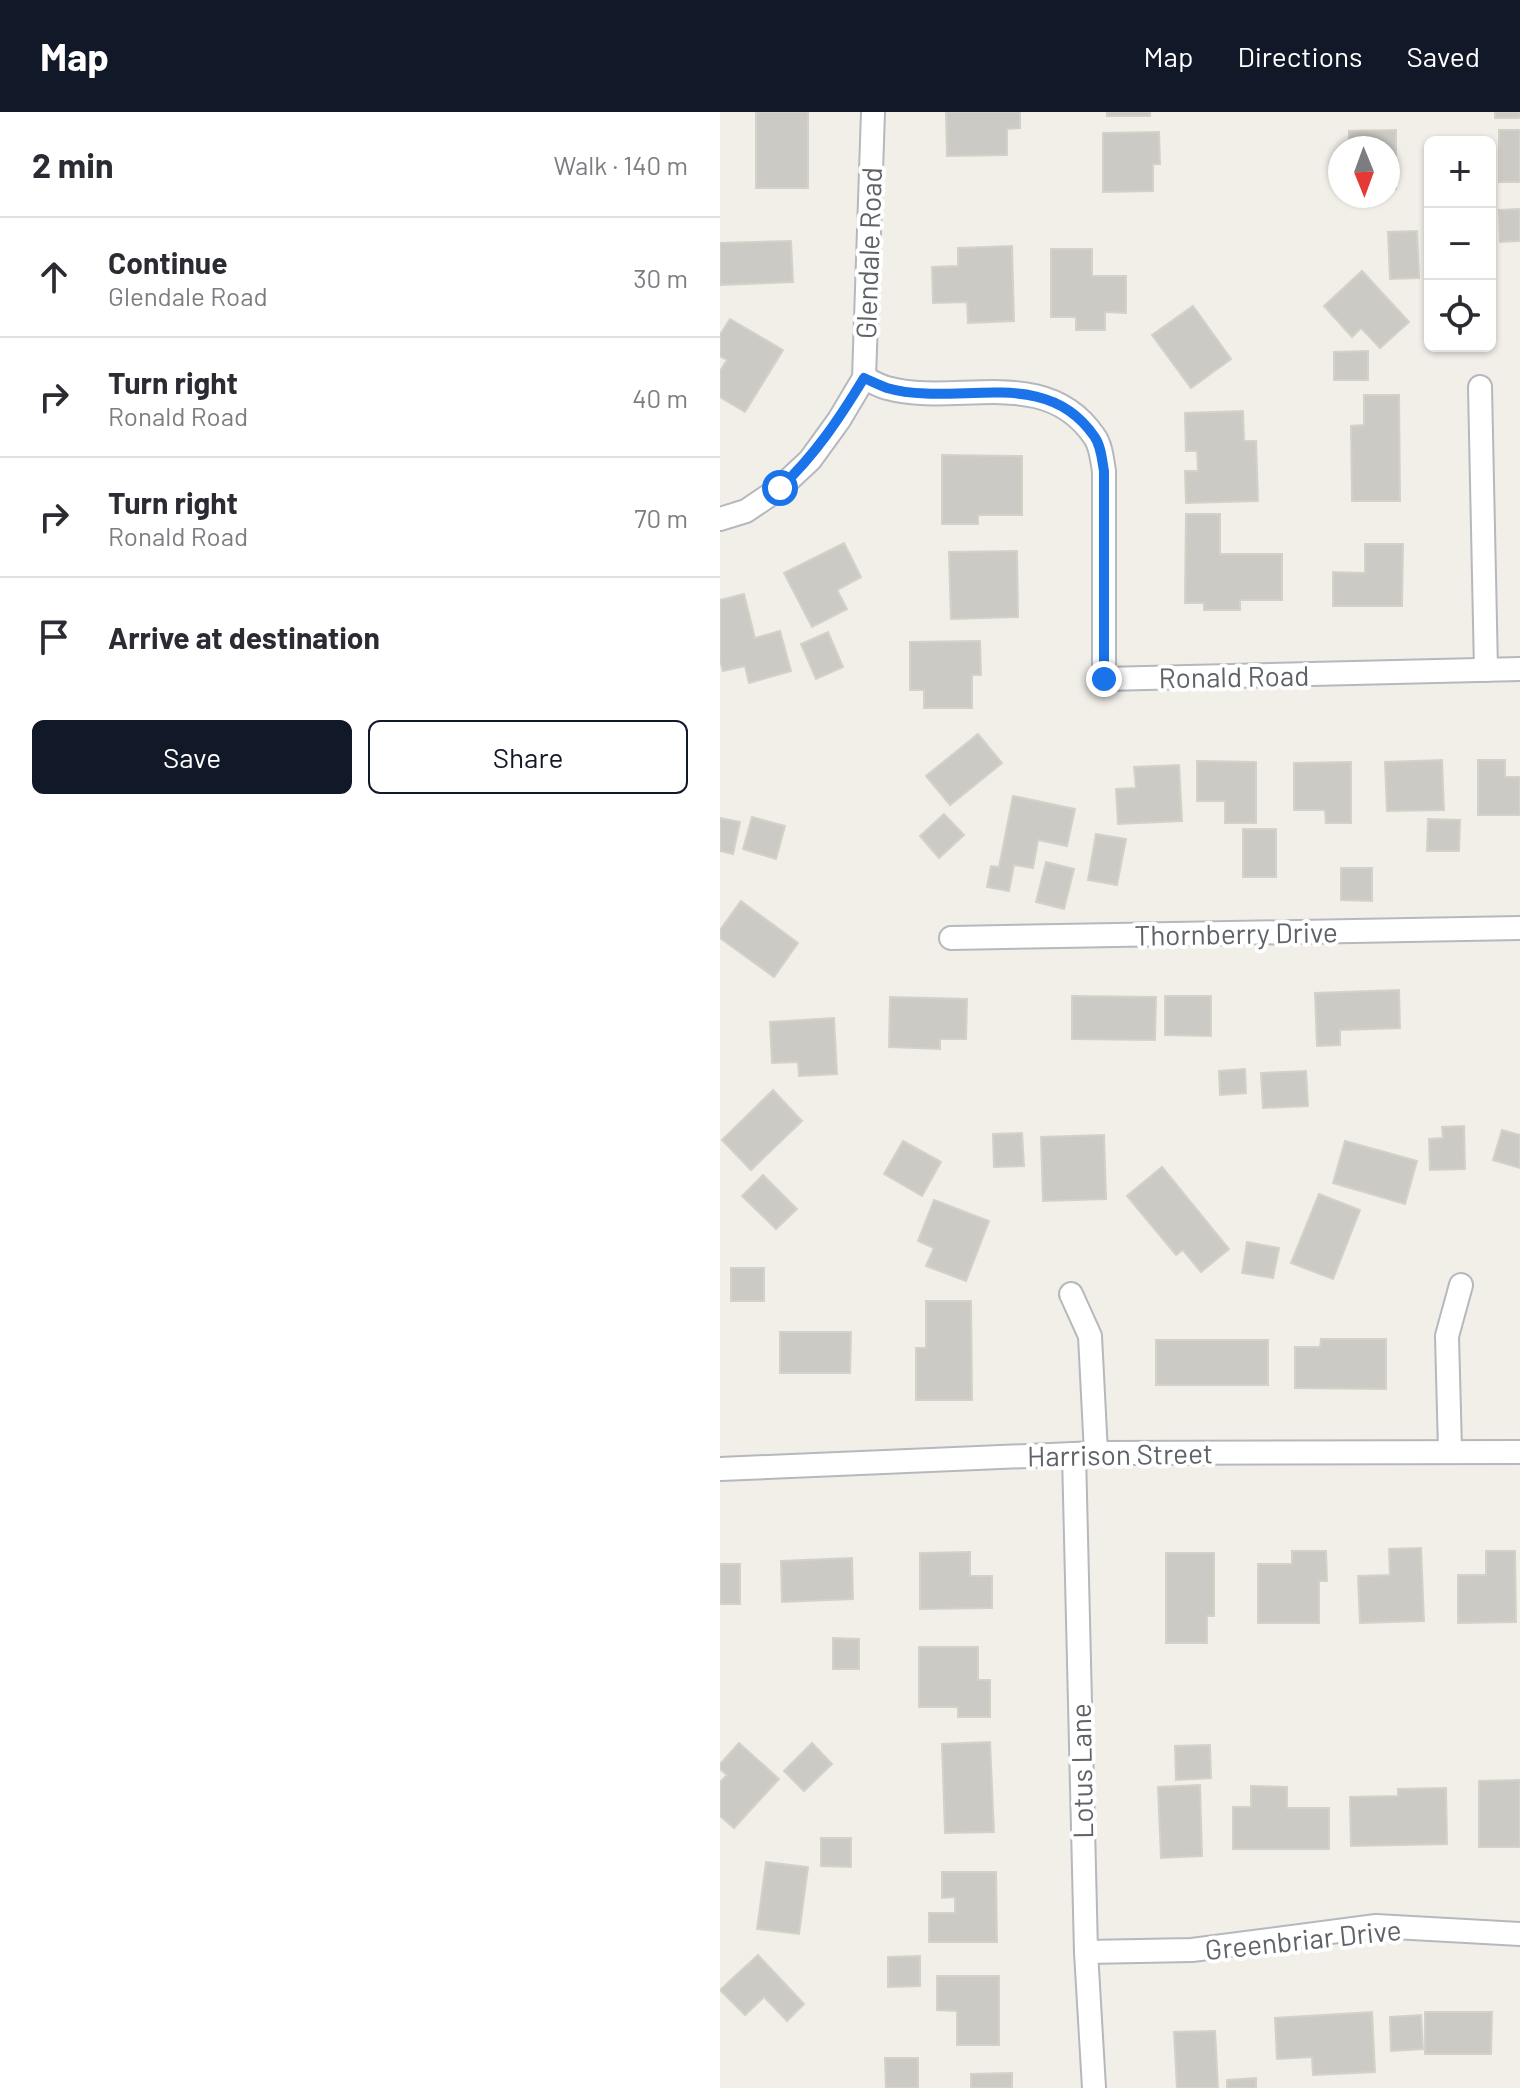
<!DOCTYPE html>
<meta charset="utf-8">
<style>
body{margin:0;font-family:Barlow,sans-serif;background:#f7f7f7;color:#2b2b33}
.controls{position:absolute;right:24px;top:24px;display:grid;overflow:hidden;border-radius:12px;box-shadow:0 2px 6px #0004}
.controls button{width:72px;height:72px;display:grid;place-items:center;padding:0;border:0;border-bottom:2px solid #e1e1e2;background:#fff;color:#2b2b33;font:40px sans-serif}
.compass{position:absolute;left:608px;top:24px;width:72px;height:72px;border-radius:50%;background:#fff;box-shadow:0 2px 6px #0004;rotate:179deg}
.stop{position:absolute;width:24px;height:24px;margin:-18px;border:6px solid #1a73e8;border-radius:50%;background:#fff}
.stop.end{background:#1a73e8;border-color:#fff;box-shadow:0 2px 8px #0008}
.list{margin:0;padding:0;list-style:none}
h2{display:flex;justify-content:space-between;align-items:center;height:104px;margin:0;padding:0 32px;font-size:34px}
h2 small{font-size:26px;font-weight:400;color:#7c7c81}
.list li{display:grid;grid-template-columns:52px 1fr auto;gap:24px;align-items:center;box-sizing:border-box;height:120px;padding:0 32px;border-top:2px solid #e1e1e2}
.list b{display:block;font-size:30px;white-space:nowrap}
.list p{margin:0;font-size:26px;white-space:nowrap;color:#7c7c81}
.list em{font-size:26px;font-style:normal;color:#7c7c81}
.actions{display:flex;gap:16px;padding:24px 32px}
.actions a{flex:1;padding:18px 0;border:2px solid #111827;border-radius:12px;text-align:center;font-size:28px;color:#111827}
.actions .main{background:#111827;color:#fff}
.icon{flex:none;width:44px;height:44px;fill:none;stroke:currentColor;stroke-width:2;stroke-linecap:round;stroke-linejoin:round}
.map{position:relative;flex:none;width:800px;height:1976px;overflow:hidden}
header{display:flex;align-items:center;gap:48px;box-sizing:border-box;height:112px;padding:0 40px;background:#111827;color:#fff}
header strong{font-size:38px}
nav{display:flex;gap:44px;margin-inline-start:auto;font-size:28px}
main{display:flex}
aside{flex:1;background:#fff}
.map>svg:first-child{display:block}
.building{fill:#cccac5;stroke:#d6d1c6;stroke-width:2}
.lines{fill:none;stroke-linecap:round;stroke-linejoin:round}
.street-casing{stroke:#b5b8bc;stroke-width:26}
.street{stroke:#fff;stroke-width:22}
.route{stroke:#1a73e8;stroke-width:10}
.labels{text-anchor:middle;dominant-baseline:central;stroke-width:8;stroke-linejoin:round;paint-order:stroke}
.street-label{font-size:28px;fill:#5f6368;stroke:#fff}
</style>
<header>
<strong>Map</strong>
<nav><a>Map</a><a>Directions</a><a>Saved</a></nav>
</header>
<main>
<aside>
<h2>2 min<small>Walk · 140 m</small></h2>
<ul class="list">
<li><svg class="icon" aria-label="ahead" viewBox="0 0 24 24"><path d="M12 20V5M6 11l6-6 6 6"/></svg><div><b>Continue</b><p>Glendale Road</p></div><em>30 m</em></li>
<li><svg class="icon" aria-label="right" viewBox="0 0 24 24"><path d="M7 20v-9h11M14 6l5 5-5 5"/></svg><div><b>Turn right</b><p>Ronald Road</p></div><em>40 m</em></li>
<li><svg class="icon" aria-label="right" viewBox="0 0 24 24"><path d="M7 20v-9h11M14 6l5 5-5 5"/></svg><div><b>Turn right</b><p>Ronald Road</p></div><em>70 m</em></li>
<li><svg class="icon" aria-label="arrive" viewBox="0 0 24 24"><path d="M6 21V4h12l-3 4 3 4H6"/></svg><div><b>Arrive at destination</b></div></li>
</ul>
<div class="actions"><a class="main">Save</a><a>Share</a></div>
</aside>
<div class="map">
<svg width="800" height="1976" viewBox="0 0 800 1976">
<rect width="100%" height="100%" fill="#f1efe8"/>
<!-- building -->
<g class="building">
<rect x="36" y="0" width="52" height="76"/>
<path d="M226,0H300V16L287,17V43L227,44Z"/>
<rect x="387" y="0" width="43" height="4"/>
<rect x="775" y="0" width="25" height="6"/>
<path d="M676,18V77L668,78V36H629V19Z"/>
<rect x="779" y="18" width="21" height="52"/>
<path d="M439,20L440,52H433V79L383,80V21Z"/>
<path d="M800,97V129L780,130L779,98Z"/>
<path d="M697,119L699,166L670,167L668,120Z"/>
<path d="M71,129L73,170L0,173V131Z"/>
<path d="M292,134L294,209L248,211L247,190L213,191L212,155L238,154V136Z"/>
<path d="M331,137H372V164H406V201L385,200V218H356V205H331Z"/>
<path d="M642,159L689,210L660,236L641,216L632,225L604,194Z"/>
<path d="M473,194L511,247L471,276L432,223Z"/>
<path d="M10,207L63,238L25,300L0,285V259L7,248L0,244V223Z"/>
<path d="M648,239V268H614V240Z"/>
<path d="M644,283H679L680,389H632L631,314L644,313Z"/>
<path d="M523,299L524,329H536L538,389L466,391L465,359H478L477,339H466L465,301Z"/>
<path d="M222,343L302,344V403H258V412H222Z"/>
<path d="M466,402H500V442H562V488H520V498H484V491H465Z"/>
<path d="M124,431L141,465L117,478L127,497L92,515L64,461Z"/>
<path d="M645,432H683L682,494H613V460L645,461Z"/>
<path d="M297,439L298,505L231,507L229,440Z"/>
<path d="M24,482L35,526L60,519L71,559L29,571L25,554L3,559L0,548V488Z"/>
<path d="M108,520L123,555L96,567L81,532Z"/>
<path d="M260,529L261,563H252V596H204V578H190V530Z"/>
<path d="M258,622L282,651L230,693L206,664Z"/>
<path d="M722,648L724,698L667,699L665,650Z"/>
<path d="M758,648H785V665H800V703H758Z"/>
<path d="M477,649L536,650V711H505V689H477Z"/>
<path d="M631,650V711H606L605,698H574V651Z"/>
<path d="M459,653L462,709L398,712L396,677L416,676L414,655Z"/>
<path d="M293,684L355,697L347,734L318,728L313,756L294,753L289,779L267,775L271,754L279,755Z"/>
<path d="M224,702L244,723L219,746L200,724Z"/>
<path d="M32,705L65,714L56,747L23,737Z"/>
<path d="M0,706L20,710L13,742L0,739Z"/>
<path d="M708,707L740,708L739,739H707Z"/>
<rect x="523" y="717" width="33" height="48"/>
<path d="M376,722L406,727L397,773L368,768Z"/>
<path d="M326,750L354,757L344,797L316,790Z"/>
<path d="M621,756H652V789L621,788Z"/>
<path d="M21,789L78,831L54,865L0,826V818Z"/>
<path d="M679,878L680,916L620,918V933L597,934L595,881Z"/>
<path d="M352,884L436,885L435,928L352,927Z"/>
<path d="M445,884H491V924L445,923Z"/>
<path d="M170,885L247,887L246,927H220V937L169,935Z"/>
<path d="M114,906L117,962L79,964L78,950L52,951L50,910Z"/>
<path d="M525,957L526,981L500,983L499,959Z"/>
<path d="M586,959L588,994L543,996L541,961Z"/>
<path d="M53,978L82,1009L31,1058L2,1028Z"/>
<path d="M744,1014L745,1057L710,1058L709,1027L723,1026L722,1015Z"/>
<path d="M782,1018L800,1023V1056L773,1048Z"/>
<path d="M302,1021L304,1054L274,1055L273,1022Z"/>
<path d="M384,1023L386,1087L323,1089L321,1025Z"/>
<path d="M183,1029L221,1050L202,1084L164,1062Z"/>
<path d="M625,1029L697,1049L685,1092L613,1071Z"/>
<path d="M442,1055L509,1137L481,1160L463,1138L456,1143L407,1084Z"/>
<path d="M43,1063L77,1097L56,1117L22,1084Z"/>
<path d="M599,1082L640,1098L613,1167L571,1151Z"/>
<path d="M214,1088L269,1109L246,1169L206,1154L214,1136L198,1129Z"/>
<path d="M527,1130L559,1136L553,1166L522,1161Z"/>
<rect x="11" y="1156" width="33" height="33"/>
<path d="M206,1189H251L252,1288H196V1236H206Z"/>
<path d="M60,1220H131L130,1261H60Z"/>
<path d="M601,1227H666V1277L575,1276V1235H600Z"/>
<rect x="436" y="1228" width="112" height="45"/>
<path d="M701,1436L704,1509L640,1511L638,1464L670,1463L669,1437Z"/>
<path d="M572,1439H606L607,1469H599V1511H538V1452H572Z"/>
<path d="M766,1439H795L796,1510L738,1511V1463H766Z"/>
<path d="M250,1440V1464H272V1496L200,1497V1441Z"/>
<path d="M446,1441H494V1504H487V1531H446Z"/>
<path d="M132,1446L133,1487L62,1490L61,1449Z"/>
<rect x="0" y="1452" width="20" height="40"/>
<path d="M113,1526L139,1527V1557H113Z"/>
<path d="M199,1535H258V1568H270V1605H238V1595H199Z"/>
<path d="M270,1630L274,1720L225,1721L222,1632Z"/>
<path d="M19,1631L59,1667L14,1716L0,1704V1670L7,1663L0,1657V1652Z"/>
<path d="M92,1631L112,1652L84,1679L64,1659Z"/>
<path d="M490,1633L491,1666L456,1668L455,1634Z"/>
<path d="M800,1668V1735H759V1669Z"/>
<path d="M480,1673L482,1744L441,1746L438,1675Z"/>
<path d="M531,1674L567,1675V1696H609V1737H513V1695H531Z"/>
<path d="M726,1676L727,1732L631,1734L630,1685L678,1684V1677Z"/>
<path d="M101,1726H131V1755L101,1754Z"/>
<path d="M46,1750L88,1755L79,1822L37,1817Z"/>
<path d="M222,1760H276L277,1830H209V1801H235V1785L222,1786Z"/>
<path d="M38,1843L84,1892L67,1909L44,1885L25,1903L0,1878Z"/>
<path d="M200,1844V1874L168,1875V1845Z"/>
<path d="M217,1864H279V1933H237V1899L217,1898Z"/>
<path d="M652,1900L655,1960L593,1963L592,1945L557,1947L555,1906Z"/>
<path d="M705,1900H772L771,1942H705Z"/>
<path d="M701,1903L703,1937L671,1939L670,1905Z"/>
<path d="M495,1919L498,1976H457L454,1920Z"/>
<path d="M165,1946H198V1976H166Z"/>
<path d="M292,1961V1976H251V1962Z"/>
<path d="M536,1966V1976H507V1968Z"/>
</g>
<g class="lines">
<defs>
<g id="street">
<path d="M144,266C151,269 159,274 167,276C236,295 325,252 374,324C381,333 382,348 384,359V567L800,557"/>
<path d="M760,275L766,558"/>
<path d="M0,407L26,399L60,376L90,348L119,308L144,266L153,0"/>
<path d="M231,826L800,816"/>
<path d="M351,1182L370,1224L376,1341"/>
<path d="M730,1338L727,1224L741,1173"/>
<path d="M354,1342L366,1840L374,1976"/>
<path d="M0,1357L376,1341L800,1340"/>
<path d="M366,1840L472,1838L656,1814L800,1822"/>
</g>
</defs>
<!-- street casing -->
<use href="#street" class="street-casing"/>
<!-- street -->
<use href="#street" class="street"/>
</g>
<g class="lines">
<!-- route -->
<path class="route" d="M60,376C95,343 119,307 144,266C151,269 159,273 167,276C236,296 325,252 374,324C381,333 382,348 384,359V567"/>
</g>
<g class="labels">
<!-- street labels -->
<g class="street-label">
<text transform="translate(148 141) rotate(-88)">Glendale Road</text>
<text transform="translate(514 564) rotate(-1)">Ronald Road</text>
<text transform="translate(516 821) rotate(-1)">Thornberry Drive</text>
<text transform="translate(400 1342) rotate(-1)">Harrison Street</text>
<text transform="translate(361 1659) rotate(-91)">Lotus Lane</text>
<text transform="translate(583 1827) rotate(-6)">Greenbriar Drive</text>
</g>
</g>
</svg>
<div class="controls">
<button>+</button>
<button>−</button>
<button><svg class="icon" aria-label="locate" viewBox="0 0 24 24"><circle cx="12" cy="12" r="6"/><path d="M12 2v4M12 18v4M2 12h4M18 12h4"/></svg></button>
</div>
<svg class="compass" viewBox="-18 -18 36 36"><path d="M0-13l5 13h-10z" fill="#e53935"/><path d="M0 13l5-13h-10z" fill="#7c7c81"/></svg>
<div class="stop" style="left:60px;top:376px"></div>
<div class="stop end" style="left:384px;top:567px"></div>
</div>
</main>
